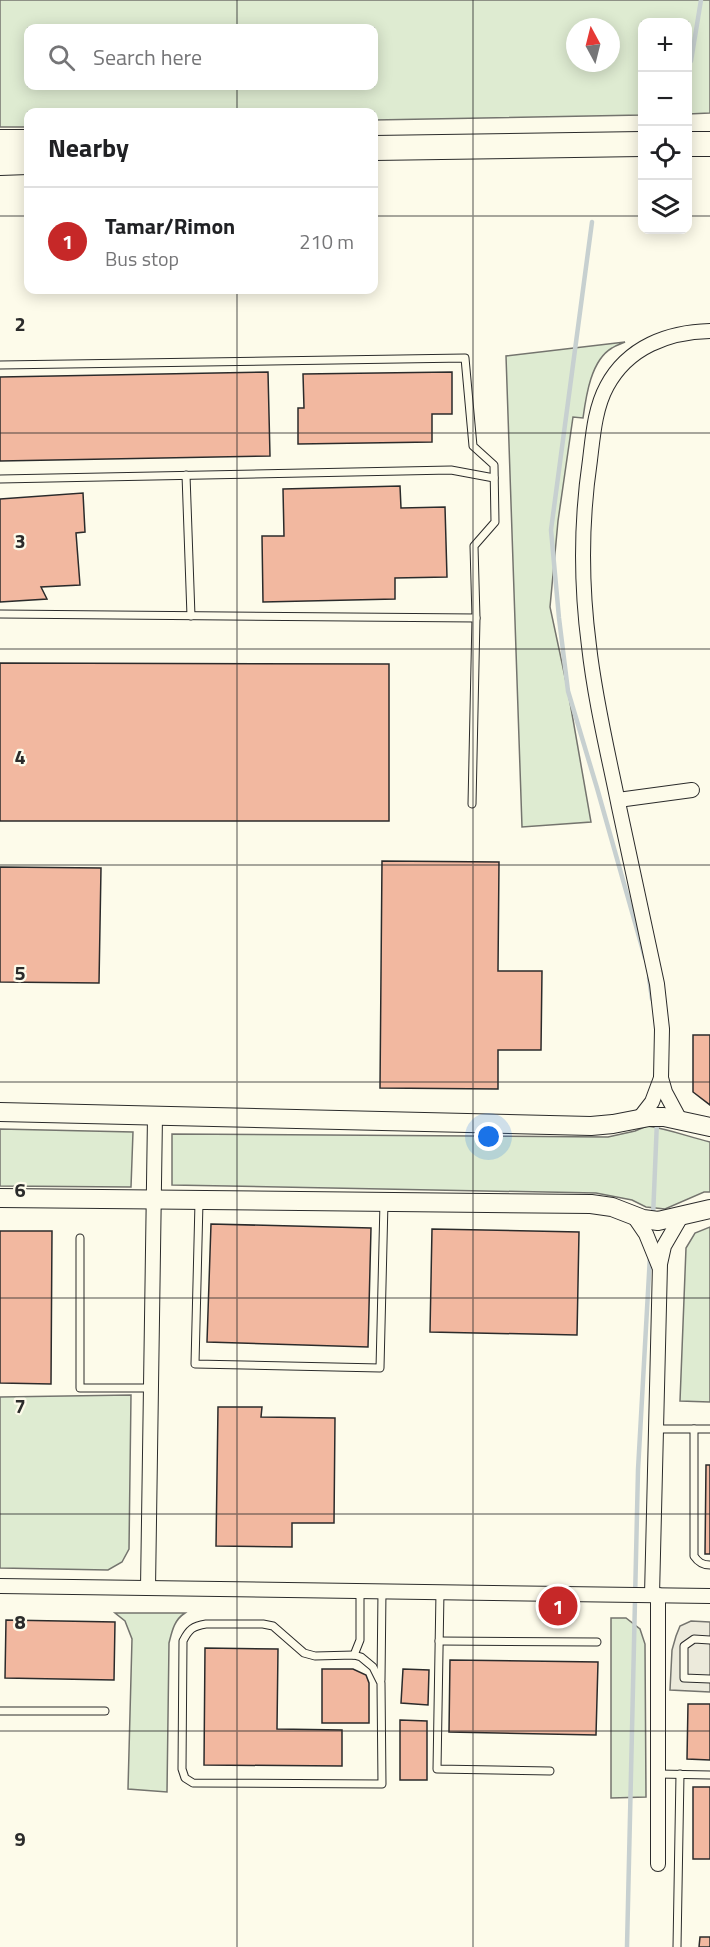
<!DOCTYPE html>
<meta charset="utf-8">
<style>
body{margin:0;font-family:"Titillium Web",sans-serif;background:#f2f2f2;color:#202124}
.controls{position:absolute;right:18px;top:18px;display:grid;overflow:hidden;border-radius:12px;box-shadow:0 3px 15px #0003}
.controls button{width:54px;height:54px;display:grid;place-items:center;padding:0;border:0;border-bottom:2px solid #e0e0e0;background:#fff;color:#202124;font:30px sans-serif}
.compass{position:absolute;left:566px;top:18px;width:54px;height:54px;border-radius:50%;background:#fff;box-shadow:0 3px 15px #0003;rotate:353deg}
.you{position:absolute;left:489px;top:1137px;width:21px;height:21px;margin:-15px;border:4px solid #fff;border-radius:50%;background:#1a73e8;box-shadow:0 0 0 9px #1a73e833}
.badge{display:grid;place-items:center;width:39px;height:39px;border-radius:50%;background:#c62828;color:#fff;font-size:20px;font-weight:700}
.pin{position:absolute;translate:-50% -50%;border:3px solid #fff;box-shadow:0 2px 6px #0006}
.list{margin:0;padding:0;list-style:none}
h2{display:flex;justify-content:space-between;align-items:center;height:78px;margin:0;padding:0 24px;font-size:26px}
h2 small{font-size:20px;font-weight:400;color:#757577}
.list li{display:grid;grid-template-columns:39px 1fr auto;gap:18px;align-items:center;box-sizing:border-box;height:108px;padding:0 24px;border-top:2px solid #e0e0e0}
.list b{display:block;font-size:22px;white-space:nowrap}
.list p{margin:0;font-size:20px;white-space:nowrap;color:#757577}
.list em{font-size:20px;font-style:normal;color:#757577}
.icon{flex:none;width:33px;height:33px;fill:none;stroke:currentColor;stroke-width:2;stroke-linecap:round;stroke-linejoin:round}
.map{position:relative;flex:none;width:710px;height:1947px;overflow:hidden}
.search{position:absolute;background:#fff;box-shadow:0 3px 15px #0003;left:24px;top:24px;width:354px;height:66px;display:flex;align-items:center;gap:15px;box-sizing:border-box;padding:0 21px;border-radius:12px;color:#757577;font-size:22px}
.panel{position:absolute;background:#fff;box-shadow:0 3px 15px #0003;left:24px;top:108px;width:354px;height:186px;border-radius:12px}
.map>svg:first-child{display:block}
.green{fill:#deebd1;stroke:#74746e;stroke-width:1.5;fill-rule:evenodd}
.parking{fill:#eceadb;stroke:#74746e;stroke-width:1.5}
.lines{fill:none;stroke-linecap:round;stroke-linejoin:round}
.stream{stroke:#c7d0d0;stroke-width:4.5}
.building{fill:#f2b8a0;stroke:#2b2b2b;stroke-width:1.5}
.lane-casing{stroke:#2b2b2b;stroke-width:9}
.street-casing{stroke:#2b2b2b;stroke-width:16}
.secondary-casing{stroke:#2b2b2b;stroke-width:20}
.highway-casing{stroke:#2b2b2b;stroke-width:26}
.lane{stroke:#fdfbea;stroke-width:7}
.street{stroke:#fdfbea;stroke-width:14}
.secondary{stroke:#fdfbea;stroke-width:18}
.highway{stroke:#fdfbea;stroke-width:24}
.grid{fill:none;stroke:#2b2b2b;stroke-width:1.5;stroke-opacity:0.55}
.grid-label{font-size:20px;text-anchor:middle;font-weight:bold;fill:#2b2b2b;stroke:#fdfbea;stroke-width:4.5;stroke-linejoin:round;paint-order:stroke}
</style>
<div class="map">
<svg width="710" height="1947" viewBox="0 0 710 1947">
<rect width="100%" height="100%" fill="#fdfbea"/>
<!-- green -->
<g class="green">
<path d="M0,0H710V113L688,114V22H642V115L374,120V112H28V127H0ZM575,27H611V63H575ZM28,28H374V86H28Z"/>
<path d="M625,342C621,344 616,345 612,348C591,360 586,396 583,418L573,417L558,521L550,607L568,691L591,822L522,827L506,356Z"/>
<path d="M647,1126C669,1129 689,1137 710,1142V1192H704L665,1209L646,1207L632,1200L596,1193L172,1185V1134L608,1137L635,1131Z"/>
<path d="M0,1129L133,1132L131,1187L0,1186Z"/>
<path d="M710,1227V1402L680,1401L686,1248L695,1233Z"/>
<path d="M131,1395L129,1549L122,1562L108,1570L0,1568V1397Z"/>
<path d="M115,1613H185C174,1620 172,1631 169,1643L167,1792L128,1789L132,1639L125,1621Z"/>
<path d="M611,1618H626L640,1629L645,1644L646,1797L611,1798Z"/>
</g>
<!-- parking -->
<path class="parking" d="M691,1621L710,1622V1692L670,1690L672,1650L676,1636L680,1626Z"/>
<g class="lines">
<!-- stream -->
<g class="stream">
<path d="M691,61L701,0"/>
<path d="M592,222L551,530L559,618L568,691L597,788L645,958"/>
<path d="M649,978L652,999"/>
<path d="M653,1217L657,1121"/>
<path d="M627,1947L638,1470L650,1256"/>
</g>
</g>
<!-- building -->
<g class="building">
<path d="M268,372L270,456L0,461V377Z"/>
<path d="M452,372V414H432V442L298,444V408H304L303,374Z"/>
<path d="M400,486L401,508L445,507L447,577L395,578V599L263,602L262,536H284L283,489Z"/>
<path d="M83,493L85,532L76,533L80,585L41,587L47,599L0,602V499Z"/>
<path d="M0,663L389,664V821H0Z"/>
<path d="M382,861L499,862L498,971H542L541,1050H498V1089L380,1088Z"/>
<path d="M0,867L101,868L99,983L0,982Z"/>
<path d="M693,1035H710V1105L693,1092Z"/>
<path d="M211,1224L371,1228L368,1347L207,1342Z"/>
<path d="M432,1229L579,1232L577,1335L430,1332Z"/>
<path d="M0,1231H52L51,1384L0,1383Z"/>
<path d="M218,1407H262L261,1417L335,1418L334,1523H292V1547L216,1546Z"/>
<path d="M706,1465H710V1554H705Z"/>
<path d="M6,1620L115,1622L114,1680L5,1678Z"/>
<path d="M205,1648L278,1649L277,1729L342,1730V1766L204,1765Z"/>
<path d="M450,1660L598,1662L596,1735L449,1732Z"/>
<path d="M322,1669H353L366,1675L369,1683V1723H322Z"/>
<path d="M403,1669L429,1670L428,1705L401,1703Z"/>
<path d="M688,1704H710V1760L687,1759Z"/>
<path d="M400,1720L427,1721V1780H400Z"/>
<rect x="693" y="1787" width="17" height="72"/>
<path d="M700,1937H710V1947H699Z"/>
</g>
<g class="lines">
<defs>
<g id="lane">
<path d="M0,365L465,358L473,446L494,465L495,522L474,546L476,618L0,614"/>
<path d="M186,475L191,616"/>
<path d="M0,479L451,470L494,478"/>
<path d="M472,804L476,618"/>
<path d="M199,1202L195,1364L380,1368L384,1202"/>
<path d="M80,1238V1388H152"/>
<path d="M655,1429H710"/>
<path d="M694,1429V1556C698,1562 702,1565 710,1565"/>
<path d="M440,1592L437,1769L550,1771"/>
<path d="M206,1624H263L273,1626L304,1653L315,1656L354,1655L361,1657L373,1667L381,1683L382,1784L193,1783L185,1778L182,1769L183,1641C189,1629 193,1626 206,1624Z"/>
<path d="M710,1640L694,1639L684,1646V1678L710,1679"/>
<path d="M439,1641L597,1642"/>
<path d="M354,1655L360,1640V1591"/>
<path d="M381,1680L382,1591"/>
<path d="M0,1711H105"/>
<path d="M658,1774L710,1775"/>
<path d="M677,1947L680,1774"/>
</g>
<g id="street">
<path d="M618,800L692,790"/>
<path d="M638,1120L652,1102L661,1078"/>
<path d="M680,1120L665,1092L661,1078L662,1029L657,984C644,925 632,866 619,807C608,753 595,700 589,646C581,585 581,521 590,460C593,435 595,408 607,386C628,347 668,332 710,331"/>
<path d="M633,1215L646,1234L659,1266"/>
<path d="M0,1586L710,1596"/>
<path d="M148,1588L155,1116"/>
<path d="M652,1595L660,1264L664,1246L682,1215"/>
<path d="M658,1864V1595"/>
</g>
<g id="secondary">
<path d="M0,1112L591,1126L613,1124L649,1117H664L710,1127"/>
<path d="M0,1198L591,1204L612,1207L643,1219L658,1221L710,1209"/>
</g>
<g id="highway">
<path d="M0,142H28"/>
<path d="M688,144H710"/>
<path d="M374,148L642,144"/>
<path d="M0,163L28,162"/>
</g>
</defs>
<!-- lane casing -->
<use href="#lane" class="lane-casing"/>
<!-- street casing -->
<use href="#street" class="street-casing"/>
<!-- secondary casing -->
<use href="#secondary" class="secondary-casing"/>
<!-- highway casing -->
<use href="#highway" class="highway-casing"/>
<!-- lane -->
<use href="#lane" class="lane"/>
<!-- street -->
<use href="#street" class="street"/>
<!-- secondary -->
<use href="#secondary" class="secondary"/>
<!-- highway -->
<use href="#highway" class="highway"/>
</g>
<!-- grid -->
<path class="grid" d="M237,0V28M473,0V1947M237,86V112M0,216H28M374,216H642M688,216H710M237,290V1947M0,433H710M0,649H710M0,865H710M0,1082H710M0,1298H710M0,1514H710M0,1731H710"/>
<g class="grid-label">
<text x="20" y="331">2</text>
<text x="20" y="548">3</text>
<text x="20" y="764">4</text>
<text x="20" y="980">5</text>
<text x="20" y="1197">6</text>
<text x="20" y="1413">7</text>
<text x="20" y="1629">8</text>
<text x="20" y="1846">9</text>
</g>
</svg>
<div class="controls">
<button>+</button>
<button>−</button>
<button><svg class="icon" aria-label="locate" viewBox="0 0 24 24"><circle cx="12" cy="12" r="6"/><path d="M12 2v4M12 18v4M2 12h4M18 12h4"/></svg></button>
<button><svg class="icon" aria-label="layers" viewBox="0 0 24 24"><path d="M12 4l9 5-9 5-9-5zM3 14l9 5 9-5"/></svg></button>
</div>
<svg class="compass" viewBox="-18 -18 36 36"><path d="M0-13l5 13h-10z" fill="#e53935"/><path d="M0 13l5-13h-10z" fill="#757577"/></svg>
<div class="you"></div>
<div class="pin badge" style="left:558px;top:1606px">1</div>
<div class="search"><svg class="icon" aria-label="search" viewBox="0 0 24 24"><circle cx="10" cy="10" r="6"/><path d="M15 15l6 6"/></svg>Search here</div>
<section class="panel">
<h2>Nearby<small></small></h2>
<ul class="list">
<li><span class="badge">1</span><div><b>Tamar/Rimon</b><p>Bus stop</p></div><em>210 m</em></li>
</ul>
</section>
</div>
